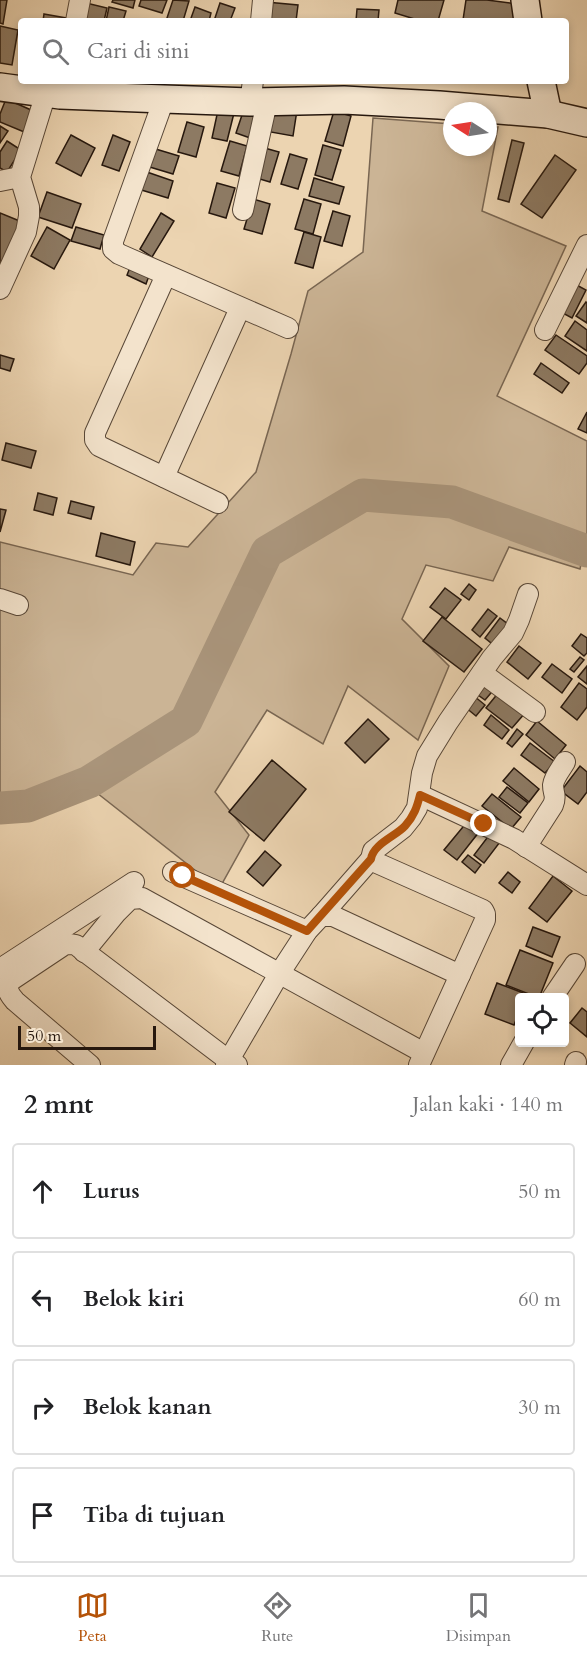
<!DOCTYPE html>
<html lang="id">
<meta charset="utf-8">
<style>
body{margin:0;font-family:Cardo,serif;background:#f6f6f6;color:#202124}
.controls{position:absolute;right:18px;bottom:18px;display:grid;overflow:hidden;border-radius:6px;box-shadow:0 3px 9px #0003}
.controls button{width:54px;height:54px;display:grid;place-items:center;padding:0;border:0;border-bottom:2px solid #e0e0e0;background:#fff;color:#202124;font:30px sans-serif}
.compass{position:absolute;left:443px;top:102px;width:54px;height:54px;border-radius:50%;background:#fff;box-shadow:0 3px 9px #0003;rotate:282deg}
.scale{position:absolute;left:18px;bottom:15px;width:138px;box-sizing:border-box;padding-left:6px;border:3px solid #27180e;border-top:0;font-size:16px;line-height:21px;white-space:nowrap;color:#27180e;-webkit-text-stroke:4px #f3e3cc;paint-order:stroke}
.stop{position:absolute;width:18px;height:18px;margin:-14px;border:4px solid #b45309;border-radius:50%;background:#fff}
.stop.end{background:#b45309;border-color:#fff;box-shadow:0 2px 6px #0008}
.list{margin:0;padding:0;list-style:none}
h2{display:flex;justify-content:space-between;align-items:center;height:78px;margin:0;padding:0 24px;font-size:26px}
h2 small{font-size:20px;font-weight:400;color:#757577}
.list li{display:grid;grid-template-columns:39px 1fr auto;gap:18px;align-items:center;box-sizing:border-box;height:96px;margin:0 12px 12px;padding:0 12px;border:2px solid #e0e0e0;border-radius:6px}
.list b{display:block;font-size:22px;white-space:nowrap}
.list em{font-size:20px;font-style:normal;color:#757577}
.icon{flex:none;width:33px;height:33px;fill:none;stroke:currentColor;stroke-width:2;stroke-linecap:round;stroke-linejoin:round}
.map{position:relative;flex:none;width:587px;height:1065px;overflow:hidden}
.search{position:absolute;background:#fff;box-shadow:0 3px 9px #0003;left:18px;right:18px;top:18px;height:66px;display:flex;align-items:center;gap:15px;box-sizing:border-box;padding:0 21px;border-radius:6px;color:#757577;font-size:22px}
.sheet{height:510px;background:#fff}
nav{display:flex;justify-content:space-around;align-items:center;box-sizing:border-box;height:84px;border-top:2px solid #e0e0e0;background:#fff;font-size:16px;color:#757577}
nav a{display:grid;justify-items:center;gap:3px}
nav .on{color:#b45309}
.map>svg:first-child{display:block}
.green{fill:#cbb495;stroke:#796652;stroke-width:1.5}
.lines{fill:none;stroke-linecap:round;stroke-linejoin:round}
.river{stroke:#a9947a;stroke-width:33}
.building{fill:#8d7a63;stroke:#27180e;stroke-width:1.5}
.street-casing{stroke:#584737;stroke-width:22}
.secondary-casing{stroke:#27180e;stroke-width:30}
.street{stroke:#f3e3cc;stroke-width:20}
.secondary{stroke:#f3e3cc;stroke-width:27}
.route{stroke:#b45309;stroke-width:8}
</style>
<div class="map">
<svg width="587" height="1065" viewBox="0 0 587 1065">
<rect width="100%" height="100%" fill="#ecd4b1"/>
<filter id="stains"><feTurbulence type="fractalNoise" baseFrequency=".00333" numOctaves="4"/><feColorMatrix values="0 0 0 0 .2 0 0 0 0 .09 0 0 0 0 .02 0 0 0 .5 -.17"/></filter>
<radialGradient id="worn" r=".72"><stop offset=".6" stop-color="#630" stop-opacity="0"/><stop offset="1" stop-color="#630" stop-opacity=".3"/></radialGradient>
<!-- green -->
<path class="green" d="M373,118L452,124V147H488V127H498L482,211L566,246L497,396L587,441V534L580,569L509,547L493,581L426,565L402,619L449,666L418,740L348,686L323,744L267,710L215,792L249,835L219,889L97,793L0,809V542L133,575L156,543L188,547L256,472L291,354L308,291L363,252Z"/>
<g class="lines">
<!-- river -->
<path class="river" d="M0,808L28,806L89,782L186,721L267,552L363,495L452,502L587,551"/>
</g>
<!-- building -->
<g class="building">
<path d="M0,0H7L3,24L0,23Z"/>
<path d="M113,0H135L133,8L112,2Z"/>
<path d="M141,0H167L162,13L139,6Z"/>
<path d="M173,0L189,1L183,21H166Z"/>
<path d="M398,0H444L438,21H421L395,13Z"/>
<path d="M466,0H487L517,4L515,21L463,20Z"/>
<path d="M82,2L107,8L104,21H78Z"/>
<path d="M266,2L298,5L296,21H264Z"/>
<path d="M220,3L235,8L230,21H214Z"/>
<path d="M109,7L126,11L123,21H106Z"/>
<path d="M195,7L211,13L209,21H190Z"/>
<path d="M357,9L379,10L378,21H356Z"/>
<path d="M44,14L66,18V21H43Z"/>
<path d="M0,26L18,30L12,65L0,63Z"/>
<path d="M6,99L38,113L29,134L0,122V114Z"/>
<path d="M269,105L297,110L293,136L265,131Z"/>
<path d="M244,109L261,115L253,139L236,133Z"/>
<path d="M218,110L234,113L227,141L212,138Z"/>
<path d="M334,111L351,116L343,146L325,141Z"/>
<path d="M187,122L204,127L196,157L178,152Z"/>
<path d="M0,126L8,131L0,143Z"/>
<path d="M71,135L95,148L81,176L56,163Z"/>
<path d="M113,135L130,142L119,171L102,165Z"/>
<path d="M512,140L524,143L509,202L498,199Z"/>
<path d="M7,141L21,150L7,172L0,168V152Z"/>
<path d="M230,141L247,146L239,176L221,171Z"/>
<path d="M323,145L341,150L332,180L315,175Z"/>
<path d="M149,147L179,156L173,174L143,165Z"/>
<path d="M261,147L279,152L270,182L253,177Z"/>
<path d="M290,154L307,159L298,189L281,184Z"/>
<path d="M555,155L576,170L542,218L521,204Z"/>
<path d="M144,171L173,181L168,198L138,189Z"/>
<path d="M314,178L344,187L339,204L309,196Z"/>
<path d="M217,183L235,188L226,218L209,213Z"/>
<path d="M47,192L81,204L72,228L38,217Z"/>
<path d="M253,199L270,204L262,234L244,229Z"/>
<path d="M304,199L321,204L313,234L295,229Z"/>
<path d="M333,211L350,216L342,246L324,241Z"/>
<path d="M0,213L22,222L0,276Z"/>
<path d="M161,213L174,221L152,257L140,249Z"/>
<path d="M47,227L70,240L54,269L31,256Z"/>
<path d="M76,227L104,235L100,249L71,241Z"/>
<path d="M304,232L321,237L313,268L295,263Z"/>
<path d="M131,265L150,273L146,284L127,275Z"/>
<path d="M571,282L586,290L572,318L557,310Z"/>
<path d="M586,302L587,303V323L576,316Z"/>
<path d="M575,321L587,330V351L565,336Z"/>
<path d="M556,335L587,356V363L579,374L545,350Z"/>
<path d="M0,355L14,359L10,371L0,368Z"/>
<path d="M541,363L569,383L562,393L534,374Z"/>
<path d="M587,412V433L578,429Z"/>
<path d="M6,443L36,451L31,468L2,460Z"/>
<path d="M38,493L57,498L53,515L34,510Z"/>
<path d="M71,501L94,507L91,519L68,513Z"/>
<path d="M0,509L6,510L0,532Z"/>
<path d="M101,533L135,542L130,565L96,556Z"/>
<path d="M469,584L476,590L469,600L461,594Z"/>
<path d="M445,588L461,600L446,619L430,607Z"/>
<path d="M488,609L497,616L480,637L472,630Z"/>
<path d="M442,617L482,649L464,672L423,641Z"/>
<path d="M500,618L512,627L496,647L485,638Z"/>
<path d="M581,634L587,638V653L584,656L572,646Z"/>
<path d="M519,646L541,663L528,679L507,662Z"/>
<path d="M580,657L584,660L574,672L570,669Z"/>
<path d="M552,664L572,679L562,693L542,677Z"/>
<path d="M587,666V684L578,677Z"/>
<path d="M485,678L496,687L485,700L474,692Z"/>
<path d="M579,683L587,689V707L577,720L561,707Z"/>
<path d="M499,692L525,713L512,728L486,708Z"/>
<path d="M474,696L485,705L476,716L465,707Z"/>
<path d="M491,715L509,730L502,739L484,725Z"/>
<path d="M368,719L389,739L365,763L345,743Z"/>
<path d="M537,721L566,745L555,759L526,735Z"/>
<path d="M517,729L523,734L512,747L507,743Z"/>
<path d="M530,743L555,762L545,773L521,755Z"/>
<path d="M272,760L306,789L264,841L229,812Z"/>
<path d="M580,766L587,772V792L578,804L561,791Z"/>
<path d="M514,768L539,789L529,802L503,781Z"/>
<path d="M507,787L528,803L520,813L499,797Z"/>
<path d="M492,794L521,817L511,829L482,806Z"/>
<path d="M467,822L479,832L457,860L444,850Z"/>
<path d="M490,834L500,842L484,863L474,855Z"/>
<path d="M265,851L281,865L263,886L247,872Z"/>
<path d="M468,855L481,865L475,873L462,862Z"/>
<path d="M508,872L520,882L512,893L499,883Z"/>
<path d="M553,876L572,891L547,922L529,908Z"/>
<path d="M533,927L560,937L552,957L526,946Z"/>
<path d="M520,950L553,963L539,998L506,985Z"/>
<path d="M497,983L526,994L525,998H520V1010L514,1025L485,1014Z"/>
<path d="M582,1008L587,1012V1037L570,1023Z"/>
</g>
<g class="lines">
<defs>
<g id="street">
<path d="M76,21L80,0"/>
<path d="M261,21L263,0"/>
<path d="M164,99L113,241V249L119,254L288,328"/>
<path d="M250,102L253,81"/>
<path d="M0,181L20,177"/>
<path d="M243,210L267,102"/>
<path d="M166,275L95,433V440L99,446L218,503"/>
<path d="M0,289L26,232L29,216V207L20,177L46,93"/>
<path d="M545,330L587,245"/>
<path d="M164,477L240,308"/>
<path d="M0,599L18,605"/>
<path d="M482,673L535,712"/>
<path d="M420,795L514,839L587,885"/>
<path d="M526,847L553,805C557,795 553,794 553,785C554,777 561,769 565,762"/>
<path d="M173,872L307,931"/>
<path d="M321,916L371,859"/>
<path d="M84,952L116,913L130,899L142,898L424,1053"/>
<path d="M0,969L134,882"/>
<path d="M552,998L575,964"/>
<path d="M90,1065L15,1001C9,994 6,990 10,981L64,945L70,944L76,945L228,1060L237,1065"/>
<path d="M226,1065L279,974L307,931L321,916H333L460,975"/>
<path d="M419,1065L485,920V914L483,910L377,863L371,859L373,851L403,828L411,818L417,808L422,773L427,756L448,722L492,658L513,633L519,620L528,594"/>
<path d="M511,1065L524,1042"/>
<path d="M575,1065L576,1062"/>
</g>
<g id="secondary">
<path d="M525,0L528,21"/>
<path d="M541,81L548,114"/>
<path d="M0,87L60,95L164,99L250,102L344,100L439,105L548,114L587,123"/>
</g>
</defs>
<!-- street casing -->
<use href="#street" class="street-casing"/>
<!-- secondary casing -->
<use href="#secondary" class="secondary-casing"/>
<!-- street -->
<use href="#street" class="street"/>
<!-- secondary -->
<use href="#secondary" class="secondary"/>
</g>
<g class="lines">
<!-- route -->
<path class="route" d="M183,876L307,931L371,859C373,844 396,836 405,826C414,816 417,807 420,795L484,824"/>
</g>
<rect width="100%" height="100%" filter="url(#stains)"/>
<rect width="100%" height="100%" fill="url(#worn)"/>
</svg>
<div class="controls">
<button><svg class="icon" aria-label="locate" viewBox="0 0 24 24"><circle cx="12" cy="12" r="6"/><path d="M12 2v4M12 18v4M2 12h4M18 12h4"/></svg></button>
</div>
<svg class="compass" viewBox="-18 -18 36 36"><path d="M0-13l5 13h-10z" fill="#e53935"/><path d="M0 13l5-13h-10z" fill="#757577"/></svg>
<div class="scale">50 m</div>
<div class="stop" style="left:183px;top:876px"></div>
<div class="stop end" style="left:484px;top:824px"></div>
<div class="search"><svg class="icon" aria-label="search" viewBox="0 0 24 24"><circle cx="10" cy="10" r="6"/><path d="M15 15l6 6"/></svg>Cari di sini</div>
</div>
<section class="sheet">
<h2>2 mnt<small>Jalan kaki · 140 m</small></h2>
<ul class="list">
<li><svg class="icon" aria-label="ahead" viewBox="0 0 24 24"><path d="M12 20V5M6 11l6-6 6 6"/></svg><div><b>Lurus</b></div><em>50 m</em></li>
<li><svg class="icon" aria-label="left" viewBox="0 0 24 24"><path d="M17 20v-9H6M10 6l-5 5 5 5"/></svg><div><b>Belok kiri</b></div><em>60 m</em></li>
<li><svg class="icon" aria-label="right" viewBox="0 0 24 24"><path d="M7 20v-9h11M14 6l5 5-5 5"/></svg><div><b>Belok kanan</b></div><em>30 m</em></li>
<li><svg class="icon" aria-label="arrive" viewBox="0 0 24 24"><path d="M6 21V4h12l-3 4 3 4H6"/></svg><div><b>Tiba di tujuan</b></div></li>
</ul>
</section>
<nav>
<a class="on"><svg class="icon" aria-label="map" viewBox="0 0 24 24"><path d="M3 6l6-2 6 2 6-2v14l-6 2-6-2-6 2zM9 4v14M15 6v14"/></svg>Peta</a>
<a><svg class="icon" aria-label="directions" viewBox="0 0 24 24"><path d="M12 3l9 9-9 9-9-9zM9 14v-3h6M13 9l2 2-2 2"/></svg>Rute</a>
<a><svg class="icon" aria-label="saved" viewBox="0 0 24 24"><path d="M7 4h10v16l-5-4-5 4z"/></svg>Disimpan</a>
</nav>
